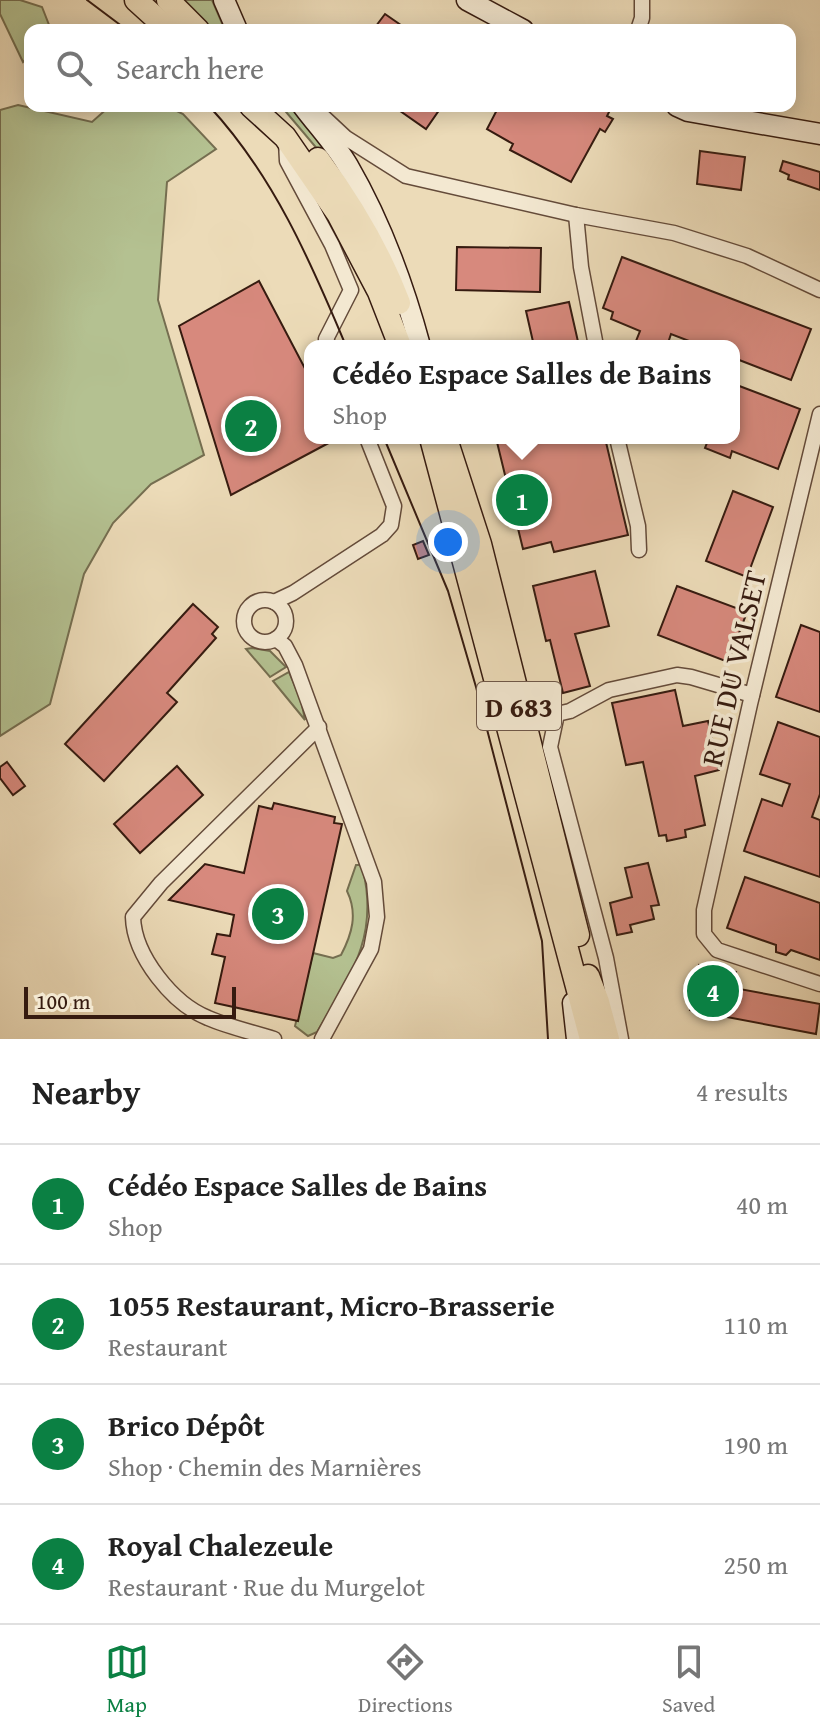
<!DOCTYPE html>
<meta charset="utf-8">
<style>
body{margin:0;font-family:"Gentium Book Plus",serif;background:#f2f2f2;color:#222}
.scale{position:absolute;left:24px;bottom:20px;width:212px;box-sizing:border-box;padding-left:8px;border:4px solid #361b10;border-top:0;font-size:22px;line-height:28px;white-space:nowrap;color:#361b10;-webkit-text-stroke:6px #f3e8d1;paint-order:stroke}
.you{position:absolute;left:448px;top:542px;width:28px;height:28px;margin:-20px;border:6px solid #fff;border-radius:50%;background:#1a73e8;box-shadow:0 0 0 12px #1a73e833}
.badge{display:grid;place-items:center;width:52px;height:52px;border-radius:50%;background:#0b8043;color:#fff;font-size:26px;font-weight:700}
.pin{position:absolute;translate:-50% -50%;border:4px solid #fff;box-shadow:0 2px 8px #0006}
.popup{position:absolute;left:304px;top:340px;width:436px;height:104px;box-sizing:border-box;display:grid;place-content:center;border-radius:16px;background:#fff;filter:drop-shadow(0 2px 6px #0005);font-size:26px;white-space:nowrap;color:#767676}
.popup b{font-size:30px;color:#222}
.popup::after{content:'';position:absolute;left:50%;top:100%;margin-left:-16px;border:16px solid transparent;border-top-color:#fff}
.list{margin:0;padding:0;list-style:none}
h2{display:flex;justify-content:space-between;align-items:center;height:104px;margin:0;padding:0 32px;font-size:34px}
h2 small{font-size:26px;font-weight:400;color:#767676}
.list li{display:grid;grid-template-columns:52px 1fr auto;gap:24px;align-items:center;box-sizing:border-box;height:120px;padding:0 32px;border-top:2px solid #e0e0e0}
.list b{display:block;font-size:30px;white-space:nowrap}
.list p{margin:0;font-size:26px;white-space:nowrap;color:#767676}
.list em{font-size:26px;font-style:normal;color:#767676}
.icon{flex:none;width:44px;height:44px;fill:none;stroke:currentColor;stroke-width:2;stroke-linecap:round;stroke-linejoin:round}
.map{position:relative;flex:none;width:820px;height:1039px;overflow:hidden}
.search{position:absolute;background:#fff;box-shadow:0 4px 20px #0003;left:24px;right:24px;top:24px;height:88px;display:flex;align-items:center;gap:20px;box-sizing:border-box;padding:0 28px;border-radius:16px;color:#767676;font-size:30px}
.sheet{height:584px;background:#fff}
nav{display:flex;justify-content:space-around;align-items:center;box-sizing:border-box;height:112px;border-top:2px solid #e0e0e0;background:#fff;font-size:22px;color:#767676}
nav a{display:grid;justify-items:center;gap:4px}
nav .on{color:#0b8043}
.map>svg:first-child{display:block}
.green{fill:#b4c191;stroke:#756e50;stroke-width:2}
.building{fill:#d7897d;stroke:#361b10;stroke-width:2}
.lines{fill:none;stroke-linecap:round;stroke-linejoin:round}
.street-casing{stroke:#644b3a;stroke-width:17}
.secondary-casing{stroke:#361b10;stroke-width:23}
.primary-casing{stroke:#361b10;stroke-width:25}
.street{stroke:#f3e8d1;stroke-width:14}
.secondary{stroke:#f3e8d1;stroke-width:20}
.primary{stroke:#ecdbb8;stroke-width:22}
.tram{stroke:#361b10;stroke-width:2}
.labels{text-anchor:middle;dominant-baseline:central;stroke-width:7;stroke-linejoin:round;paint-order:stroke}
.shield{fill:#f3e8d1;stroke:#6f584a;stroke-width:2}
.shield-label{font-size:28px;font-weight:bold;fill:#361b10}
.street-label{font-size:30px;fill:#361b10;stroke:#f3e8d1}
</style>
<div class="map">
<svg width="820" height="1039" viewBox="0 0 820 1039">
<rect width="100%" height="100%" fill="#ecdbb8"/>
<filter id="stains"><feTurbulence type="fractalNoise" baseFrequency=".0025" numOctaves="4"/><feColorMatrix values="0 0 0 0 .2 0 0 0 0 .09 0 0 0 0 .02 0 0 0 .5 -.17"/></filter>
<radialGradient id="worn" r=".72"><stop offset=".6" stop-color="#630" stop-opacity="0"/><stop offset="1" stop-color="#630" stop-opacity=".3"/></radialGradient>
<!-- green -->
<g class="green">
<path d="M0,0H20L42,7L51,30H30V55L23,62L0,14Z"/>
<path d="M175,0H212L225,30H206Z"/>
<path d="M18,105L92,122L110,106H167L183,114L216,149L167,182L158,300L204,455L151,484L113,523L84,574L50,704L0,736V110Z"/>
<path d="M281,106H295L346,171L324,157Z"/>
<path d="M252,648L270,651L286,667L270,677L246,649Z"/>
<path d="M289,672L301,700L305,720L273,681Z"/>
<path d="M356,865H360L363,870C379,938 350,976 317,1032L308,1036L295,1026L313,953L333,958L341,955C352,934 358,914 347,891Z"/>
</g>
<!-- building -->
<g class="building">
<path d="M385,14L408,30H373Z"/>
<path d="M393,106H442L426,129Z"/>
<path d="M499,106H612L607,116L613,119L605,132L600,129L571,182L510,150L513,144L487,129Z"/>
<path d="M700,151L745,157L741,190L697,184Z"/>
<path d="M783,161L820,172V190L788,179L789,175L780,171Z"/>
<path d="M457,247L541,248L540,292L456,290Z"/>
<path d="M622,257L811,329L791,380L734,358V346H702L671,334L667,346H634L640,331L611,319L613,312L603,308Z"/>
<path d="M259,281L310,378V438H338L231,495L179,326Z"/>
<path d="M569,302L579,346H534L526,311Z"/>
<path d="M734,384L800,409L778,469L732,451L730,458L705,448L709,438H734Z"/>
<path d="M496,438H605L628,535L554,552L551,542L523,549Z"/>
<path d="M733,491L773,507L747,577L706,561Z"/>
<path d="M423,541L429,555L418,559L413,545Z"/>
<path d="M595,571L609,626L575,634L590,686L563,693L550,640L546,641L533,586Z"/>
<path d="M677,586L747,612L728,662L658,635Z"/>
<path d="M193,604L218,627L212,634L216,638L167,693L177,702L104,781L65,744Z"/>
<path d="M801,625L820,632V712L776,697Z"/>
<path d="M675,690L683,726L708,721L719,770L695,776L705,825L685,830L686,837L667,841L666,835L659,836L643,762L626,765L612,703Z"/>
<path d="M778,722L820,737V794L812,817L820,820V877L744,851L762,799L782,806L790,784L760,774Z"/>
<path d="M7,762L25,786L13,795L0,778V767Z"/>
<path d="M177,766L203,795L140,853L114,824Z"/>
<path d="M274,803L335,817L334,823L342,824L298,1021L215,1003L225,957L212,954L217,934L230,936L234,915L169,900L205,864L244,873L259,806L272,809Z"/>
<path d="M648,863L659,905L651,906L654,919L630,925L632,932L617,935L610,903L632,897L625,868Z"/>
<path d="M745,877L820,903V960L791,950L786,955L776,952V945L727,928Z"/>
<path d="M699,965L736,972L734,988L820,1004L816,1034L690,1010Z"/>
</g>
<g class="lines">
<defs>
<g id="street">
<path d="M638,30L642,18V0"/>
<path d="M316,110L346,138L406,176L576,215L674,233L747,256L820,290"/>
<path d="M286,142L287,161L332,245L351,290L326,339L329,346"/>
<path d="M576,215L581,267L596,346"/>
<path d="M820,414L750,704L704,910V934L717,950L820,984"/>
<path d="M617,438L638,526L639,550"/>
<circle cx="265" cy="621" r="21"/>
<path d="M274,602L293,593L382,535L391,525L394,506L367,438"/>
<path d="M276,639L285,646L295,665L374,882L377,917L371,949L322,1039"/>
<path d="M274,1039C252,1032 229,1027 208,1018C173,1004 134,956 133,917L161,883L319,727"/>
<path d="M621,1039L606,958L550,747L557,714L570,711L609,690L677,675L691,677L752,695"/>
</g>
<g id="secondary">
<path d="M224,0L237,30"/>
<path d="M467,0L523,30"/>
<path d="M303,106C318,126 336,145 348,166C381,223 403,283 420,346"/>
<path d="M677,106L688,111L820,134"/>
<path d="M573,1003L577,1039"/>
</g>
<g id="primary">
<path d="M136,0L169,30"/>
<path d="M168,0L198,30"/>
<path d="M251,106L285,137L338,214L379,292L400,346"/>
<path d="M318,159C351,204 379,250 399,303"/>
<path d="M431,438L591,1039"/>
<path d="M446,439L480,544L578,935"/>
<path d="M588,976L598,1002L608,1039"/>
</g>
</defs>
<!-- street casing -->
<use href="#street" class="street-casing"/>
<!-- secondary casing -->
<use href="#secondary" class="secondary-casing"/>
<!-- primary casing -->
<use href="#primary" class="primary-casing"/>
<!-- street -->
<use href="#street" class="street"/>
<!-- secondary -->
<use href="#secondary" class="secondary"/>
<!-- primary -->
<use href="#primary" class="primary"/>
<!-- tram -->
<g class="tram">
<path d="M87,0L127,30"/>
<path d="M209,106C273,175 310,260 346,346"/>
<path d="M384,438L448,591L476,687L542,941L548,1039"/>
</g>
</g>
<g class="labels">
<!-- shield labels -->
<rect class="shield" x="477" y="682" width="84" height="48" rx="6"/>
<g class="shield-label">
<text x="519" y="706">D 683</text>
</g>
<!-- street labels -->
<g class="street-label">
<text transform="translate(733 668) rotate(-77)">RUE DU VALSET</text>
</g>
</g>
<rect width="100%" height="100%" filter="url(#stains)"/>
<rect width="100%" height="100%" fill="url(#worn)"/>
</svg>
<div class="scale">100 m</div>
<div class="you"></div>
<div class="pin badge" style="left:522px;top:500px">1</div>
<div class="popup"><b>Cédéo Espace Salles de Bains</b>Shop</div>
<div class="pin badge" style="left:251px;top:426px">2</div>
<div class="pin badge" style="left:278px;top:914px">3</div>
<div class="pin badge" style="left:713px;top:991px">4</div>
<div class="search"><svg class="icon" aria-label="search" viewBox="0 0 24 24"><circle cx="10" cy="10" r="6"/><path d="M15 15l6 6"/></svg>Search here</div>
</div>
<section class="sheet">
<h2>Nearby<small>4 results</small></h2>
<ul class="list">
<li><span class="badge">1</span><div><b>Cédéo Espace Salles de Bains</b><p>Shop</p></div><em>40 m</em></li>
<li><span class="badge">2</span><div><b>1055 Restaurant, Micro-Brasserie</b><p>Restaurant</p></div><em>110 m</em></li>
<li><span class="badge">3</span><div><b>Brico Dépôt</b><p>Shop · Chemin des Marnières</p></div><em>190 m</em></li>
<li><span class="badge">4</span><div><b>Royal Chalezeule</b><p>Restaurant · Rue du Murgelot</p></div><em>250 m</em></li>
</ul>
</section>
<nav>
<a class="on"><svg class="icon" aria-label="map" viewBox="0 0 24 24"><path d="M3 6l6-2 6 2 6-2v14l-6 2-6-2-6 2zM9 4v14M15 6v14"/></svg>Map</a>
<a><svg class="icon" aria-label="directions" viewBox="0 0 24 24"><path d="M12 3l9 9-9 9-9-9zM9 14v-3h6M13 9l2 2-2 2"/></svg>Directions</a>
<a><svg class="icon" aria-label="saved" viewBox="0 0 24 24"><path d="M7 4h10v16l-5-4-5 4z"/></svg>Saved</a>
</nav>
